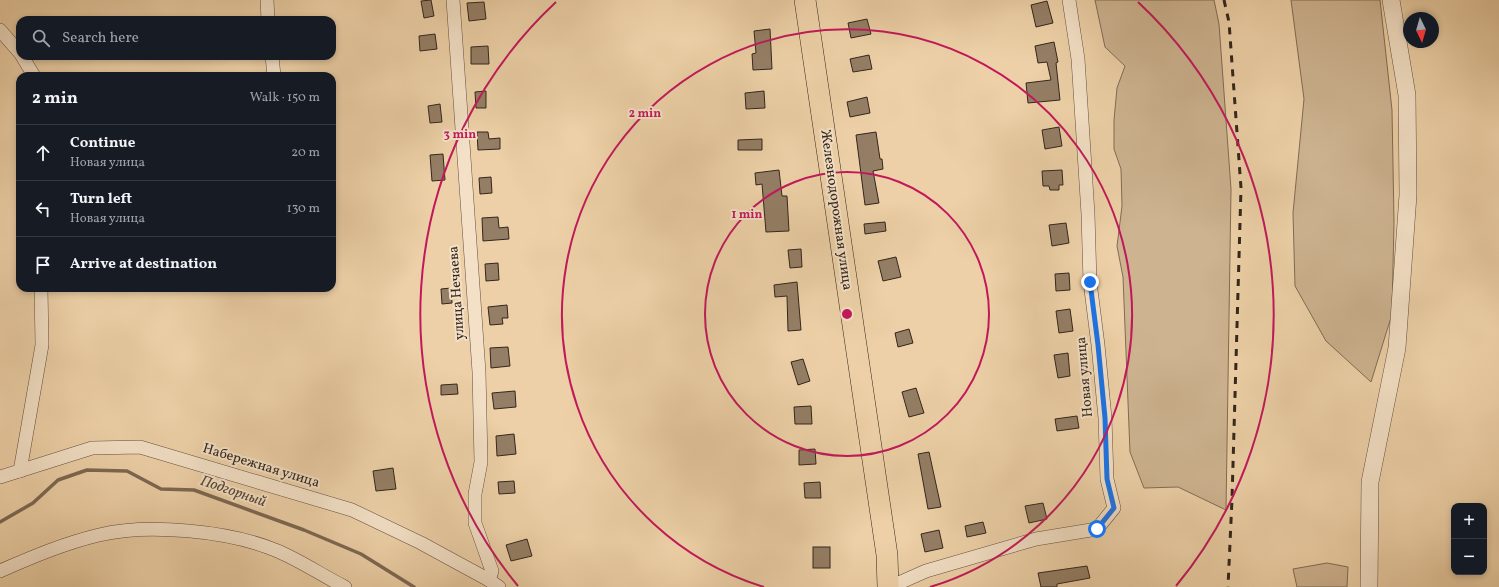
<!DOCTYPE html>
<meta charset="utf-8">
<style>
body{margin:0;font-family:Vollkorn,serif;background:#242831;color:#f1f3f6}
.controls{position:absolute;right:12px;bottom:12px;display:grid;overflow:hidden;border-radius:8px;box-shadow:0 2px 6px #0003}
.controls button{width:36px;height:36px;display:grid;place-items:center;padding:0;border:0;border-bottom:1px solid #363941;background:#171b24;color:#f1f3f6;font:20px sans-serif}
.compass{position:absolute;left:1403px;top:12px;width:36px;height:36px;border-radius:50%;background:#171b24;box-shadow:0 2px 6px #0003;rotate:175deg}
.stop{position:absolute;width:12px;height:12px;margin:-9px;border:3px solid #1a73e8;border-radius:50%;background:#fff}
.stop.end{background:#1a73e8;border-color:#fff;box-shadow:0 1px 4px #0008}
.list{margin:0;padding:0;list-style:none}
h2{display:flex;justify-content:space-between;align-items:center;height:52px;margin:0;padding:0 16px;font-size:17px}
h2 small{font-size:13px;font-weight:400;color:#9ea1a6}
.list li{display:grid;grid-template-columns:26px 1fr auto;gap:12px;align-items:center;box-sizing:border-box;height:56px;padding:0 16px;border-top:1px solid #363941}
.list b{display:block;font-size:15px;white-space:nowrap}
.list p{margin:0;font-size:13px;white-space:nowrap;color:#9ea1a6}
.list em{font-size:13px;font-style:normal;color:#9ea1a6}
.icon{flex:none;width:22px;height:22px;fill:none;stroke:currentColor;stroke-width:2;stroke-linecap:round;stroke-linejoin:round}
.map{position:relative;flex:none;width:1499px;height:587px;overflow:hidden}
.search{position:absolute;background:#171b24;box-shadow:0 2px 6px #0003;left:16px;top:16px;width:320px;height:44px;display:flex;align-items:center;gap:10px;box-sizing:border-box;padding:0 14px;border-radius:12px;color:#9ea1a6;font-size:15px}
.panel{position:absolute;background:#171b24;box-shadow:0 2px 6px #0003;left:16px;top:72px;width:320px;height:220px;border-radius:12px}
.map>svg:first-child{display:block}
.green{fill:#cdb390;stroke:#806c56}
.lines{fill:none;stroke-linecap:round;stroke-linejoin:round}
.stream{stroke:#7d6954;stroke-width:3.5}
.building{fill:#947e65;stroke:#33261d}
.minor-casing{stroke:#625040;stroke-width:14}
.tertiary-casing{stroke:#625040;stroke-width:18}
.primary-casing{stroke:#33261d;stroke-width:22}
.minor{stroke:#f3e0c6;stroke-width:13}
.tertiary{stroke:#f3e0c6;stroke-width:17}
.primary{stroke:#edd0a7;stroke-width:21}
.rail{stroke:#33261d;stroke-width:3;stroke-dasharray:7 7;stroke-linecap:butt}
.route{stroke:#1a73e8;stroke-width:5}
.ring{fill:none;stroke:#c2185b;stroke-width:2}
.labels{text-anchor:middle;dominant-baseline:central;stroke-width:4;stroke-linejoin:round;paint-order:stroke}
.street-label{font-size:14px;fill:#33261d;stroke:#f3e0c6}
.water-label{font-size:15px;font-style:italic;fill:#584838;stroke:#f3e0c6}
.centre{fill:#c2185b;stroke:#f3e0c6;stroke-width:2}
.ring-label{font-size:12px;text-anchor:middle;font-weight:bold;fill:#c2185b;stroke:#f3e0c6;stroke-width:4;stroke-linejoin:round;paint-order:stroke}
</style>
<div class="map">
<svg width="1499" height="587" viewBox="0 0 1499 587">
<rect width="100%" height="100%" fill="#edd0a7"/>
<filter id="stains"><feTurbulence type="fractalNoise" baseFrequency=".005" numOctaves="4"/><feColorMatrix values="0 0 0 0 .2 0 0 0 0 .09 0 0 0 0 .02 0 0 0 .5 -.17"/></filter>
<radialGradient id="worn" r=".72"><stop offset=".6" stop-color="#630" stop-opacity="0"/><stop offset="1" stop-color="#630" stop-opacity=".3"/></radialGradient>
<!-- green -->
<g class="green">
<path d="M1095,0H1214L1219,24L1231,189L1226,510L1178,487L1144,488L1130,452L1123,277L1117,246L1122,206L1121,169L1114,149V120L1117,88L1125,66L1105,47Z"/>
<path d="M1291,0H1380L1392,110L1394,222L1392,314L1371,382L1326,341L1295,286L1293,213L1304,99Z"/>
<path d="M1327,563L1348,567L1347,587H1297L1293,569Z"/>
</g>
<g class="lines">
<!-- stream -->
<path class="stream" d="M0,522L33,503L58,480L87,470L127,471L161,489L194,490L304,530L361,554L414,587"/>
</g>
<!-- building -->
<g class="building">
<path d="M431,0L434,16L424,18L421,1Z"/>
<path d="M1047,1L1053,23L1036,27L1031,5Z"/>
<path d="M484,2L486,19L469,21L467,3Z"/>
<path d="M867,19L871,34L851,38L848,23Z"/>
<path d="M770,29L772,69L753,70L752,54L756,53L754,31Z"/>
<path d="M435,34L437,49L420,51L419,36Z"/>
<path d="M1054,42L1058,62L1056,63L1060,100L1028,103L1026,83L1051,80L1047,62L1038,63L1035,46Z"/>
<path d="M488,46L489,64H471V47Z"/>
<path d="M869,55L872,69L853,72L850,59Z"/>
<path d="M486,91V108H476L475,92Z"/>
<path d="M764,91L765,108L746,109L745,93Z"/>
<path d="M867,97L870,113L850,117L847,102Z"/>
<path d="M440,104L442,122L430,123L428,106Z"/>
<path d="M1059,127L1062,146L1045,149L1042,130Z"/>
<path d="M477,132H488L489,139L500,138V149L478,150Z"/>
<path d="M876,132L880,159H882L883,169L873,171L879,203L865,205L856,135Z"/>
<path d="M762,139V150H738V140Z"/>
<path d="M443,154L445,180L432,181L430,155Z"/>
<path d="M779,170L782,196H787L789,231L766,232L762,184L756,185L755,173Z"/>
<path d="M1062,170L1063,185H1059V190H1050L1049,186H1043L1042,171Z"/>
<path d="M491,177L492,193L480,194L479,178Z"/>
<path d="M498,217L499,228L508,227L509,239L483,241L482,218Z"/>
<path d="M885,222L886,231L865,234L864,224Z"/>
<path d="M1066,223L1069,243L1052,246L1049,225Z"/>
<path d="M801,249L802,267L790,268L788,250Z"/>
<path d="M896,257L901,277L883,281L878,261Z"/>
<path d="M498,263L499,280L486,281L485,264Z"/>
<path d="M1069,273L1070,290L1056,291L1055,274Z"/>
<path d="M797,282L801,330L788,331L787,296L775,297L774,285Z"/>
<path d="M451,288L452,303L442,304L441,289Z"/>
<path d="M507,305L508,318H502L503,324L490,325L488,307Z"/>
<path d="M1070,309L1073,331L1059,333L1056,311Z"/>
<path d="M909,329L913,343L898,347L895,333Z"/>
<path d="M508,347L510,366L491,368L490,348Z"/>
<path d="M1068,353L1070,376L1058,378L1054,355Z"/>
<path d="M803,359L810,381L798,385L791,362Z"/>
<path d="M457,384L458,394L441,395V385Z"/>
<path d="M916,388L924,413L909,417L902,392Z"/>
<path d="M515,391L516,407L494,409L492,393Z"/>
<path d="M811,406L812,424H795L794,407Z"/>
<path d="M1077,416L1079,428L1057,431L1055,419Z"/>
<path d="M514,434L516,454L497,456L496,436Z"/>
<path d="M815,449L816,464L799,465V450Z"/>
<path d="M929,452L941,507L928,509L918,454Z"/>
<path d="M393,468L396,489L376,491L373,471Z"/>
<path d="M514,481L515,493L499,494L498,482Z"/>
<path d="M820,482L821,498H805L804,483Z"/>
<path d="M1043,503L1047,519L1029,523L1025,506Z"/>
<path d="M983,522L986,533L967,537L965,526Z"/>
<path d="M939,530L943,548L925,552L921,534Z"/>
<path d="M527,539L532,556L511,561L506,545Z"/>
<rect x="813" y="547" width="17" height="21"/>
<path d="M1087,566L1090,578L1057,584V587H1041L1038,573Z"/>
</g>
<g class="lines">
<defs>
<g id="minor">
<path d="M267,0L268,20"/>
<path d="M453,0L479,372L481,462L475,494V523L492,571L489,580"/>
<path d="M0,30L20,53"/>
<path d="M22,56L34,76"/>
<path d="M272,56L274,76"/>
<path d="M20,471L42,345L41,288"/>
<path d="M0,477L92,448L140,447L352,510L421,543L489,580L499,587"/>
<path d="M0,571C32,557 65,543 99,535C148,523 229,531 275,550C298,559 323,576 345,587"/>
<path d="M890,587L926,571L1036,539L1097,529L1114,508L1107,479L1105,418L1098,345L1090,282L1088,214L1078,59L1069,0"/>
</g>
<path id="tertiary" d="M1369,587L1370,482L1397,348L1408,195L1407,95L1391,0"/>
<path id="primary" d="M805,0L887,555L888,587"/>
</defs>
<!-- minor casing -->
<use href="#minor" class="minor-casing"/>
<!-- tertiary casing -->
<use href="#tertiary" class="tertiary-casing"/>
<!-- primary casing -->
<use href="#primary" class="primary-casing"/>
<!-- minor -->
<use href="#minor" class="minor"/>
<!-- tertiary -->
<use href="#tertiary" class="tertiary"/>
<!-- primary -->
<use href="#primary" class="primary"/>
<!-- rail -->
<path class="rail" d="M1224,0L1229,22L1241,188L1232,499L1228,587"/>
</g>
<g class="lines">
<!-- route -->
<path class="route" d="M1090,282L1098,345L1105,418L1107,479L1114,508L1097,529"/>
</g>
<!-- distance rings -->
<g class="ring">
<circle cx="847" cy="314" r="142"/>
<path d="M764 587A285 285 0 1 1 930 587"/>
<path d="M518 586A427 427 0 0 1 556 2M1138 2A427 427 0 0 1 1176 586"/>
</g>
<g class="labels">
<!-- street labels -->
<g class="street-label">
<text transform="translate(836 210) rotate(82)">Железнодорожная улица</text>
<text transform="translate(457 293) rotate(-94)">улица Нечаева</text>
<text transform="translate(1085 377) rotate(-95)">Новая улица</text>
<text transform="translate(261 466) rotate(17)">Набережная улица</text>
</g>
<!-- water labels -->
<g class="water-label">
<text transform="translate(233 492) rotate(19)">Подгорный</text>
</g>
</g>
<circle cx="847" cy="314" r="6" class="centre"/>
<g class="ring-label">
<text x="645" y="117">2 min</text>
<text x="460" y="138">3 min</text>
<text x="747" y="218">1 min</text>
</g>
<rect width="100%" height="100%" filter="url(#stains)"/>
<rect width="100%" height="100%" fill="url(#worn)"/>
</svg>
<div class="controls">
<button>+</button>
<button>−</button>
</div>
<svg class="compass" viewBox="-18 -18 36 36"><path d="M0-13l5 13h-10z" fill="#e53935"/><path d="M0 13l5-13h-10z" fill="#9ea1a6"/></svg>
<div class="stop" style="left:1097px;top:529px"></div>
<div class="stop end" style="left:1090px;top:282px"></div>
<div class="search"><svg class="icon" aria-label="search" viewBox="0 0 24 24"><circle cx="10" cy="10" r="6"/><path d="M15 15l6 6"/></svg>Search here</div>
<section class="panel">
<h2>2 min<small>Walk · 150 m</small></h2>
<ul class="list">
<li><svg class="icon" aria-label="ahead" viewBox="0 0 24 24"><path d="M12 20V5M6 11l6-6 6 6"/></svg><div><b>Continue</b><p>Новая улица</p></div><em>20 m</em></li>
<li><svg class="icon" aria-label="left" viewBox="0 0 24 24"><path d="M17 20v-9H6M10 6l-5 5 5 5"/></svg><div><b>Turn left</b><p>Новая улица</p></div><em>130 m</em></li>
<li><svg class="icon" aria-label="arrive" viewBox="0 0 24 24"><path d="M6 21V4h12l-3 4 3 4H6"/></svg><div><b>Arrive at destination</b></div></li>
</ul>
</section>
</div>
